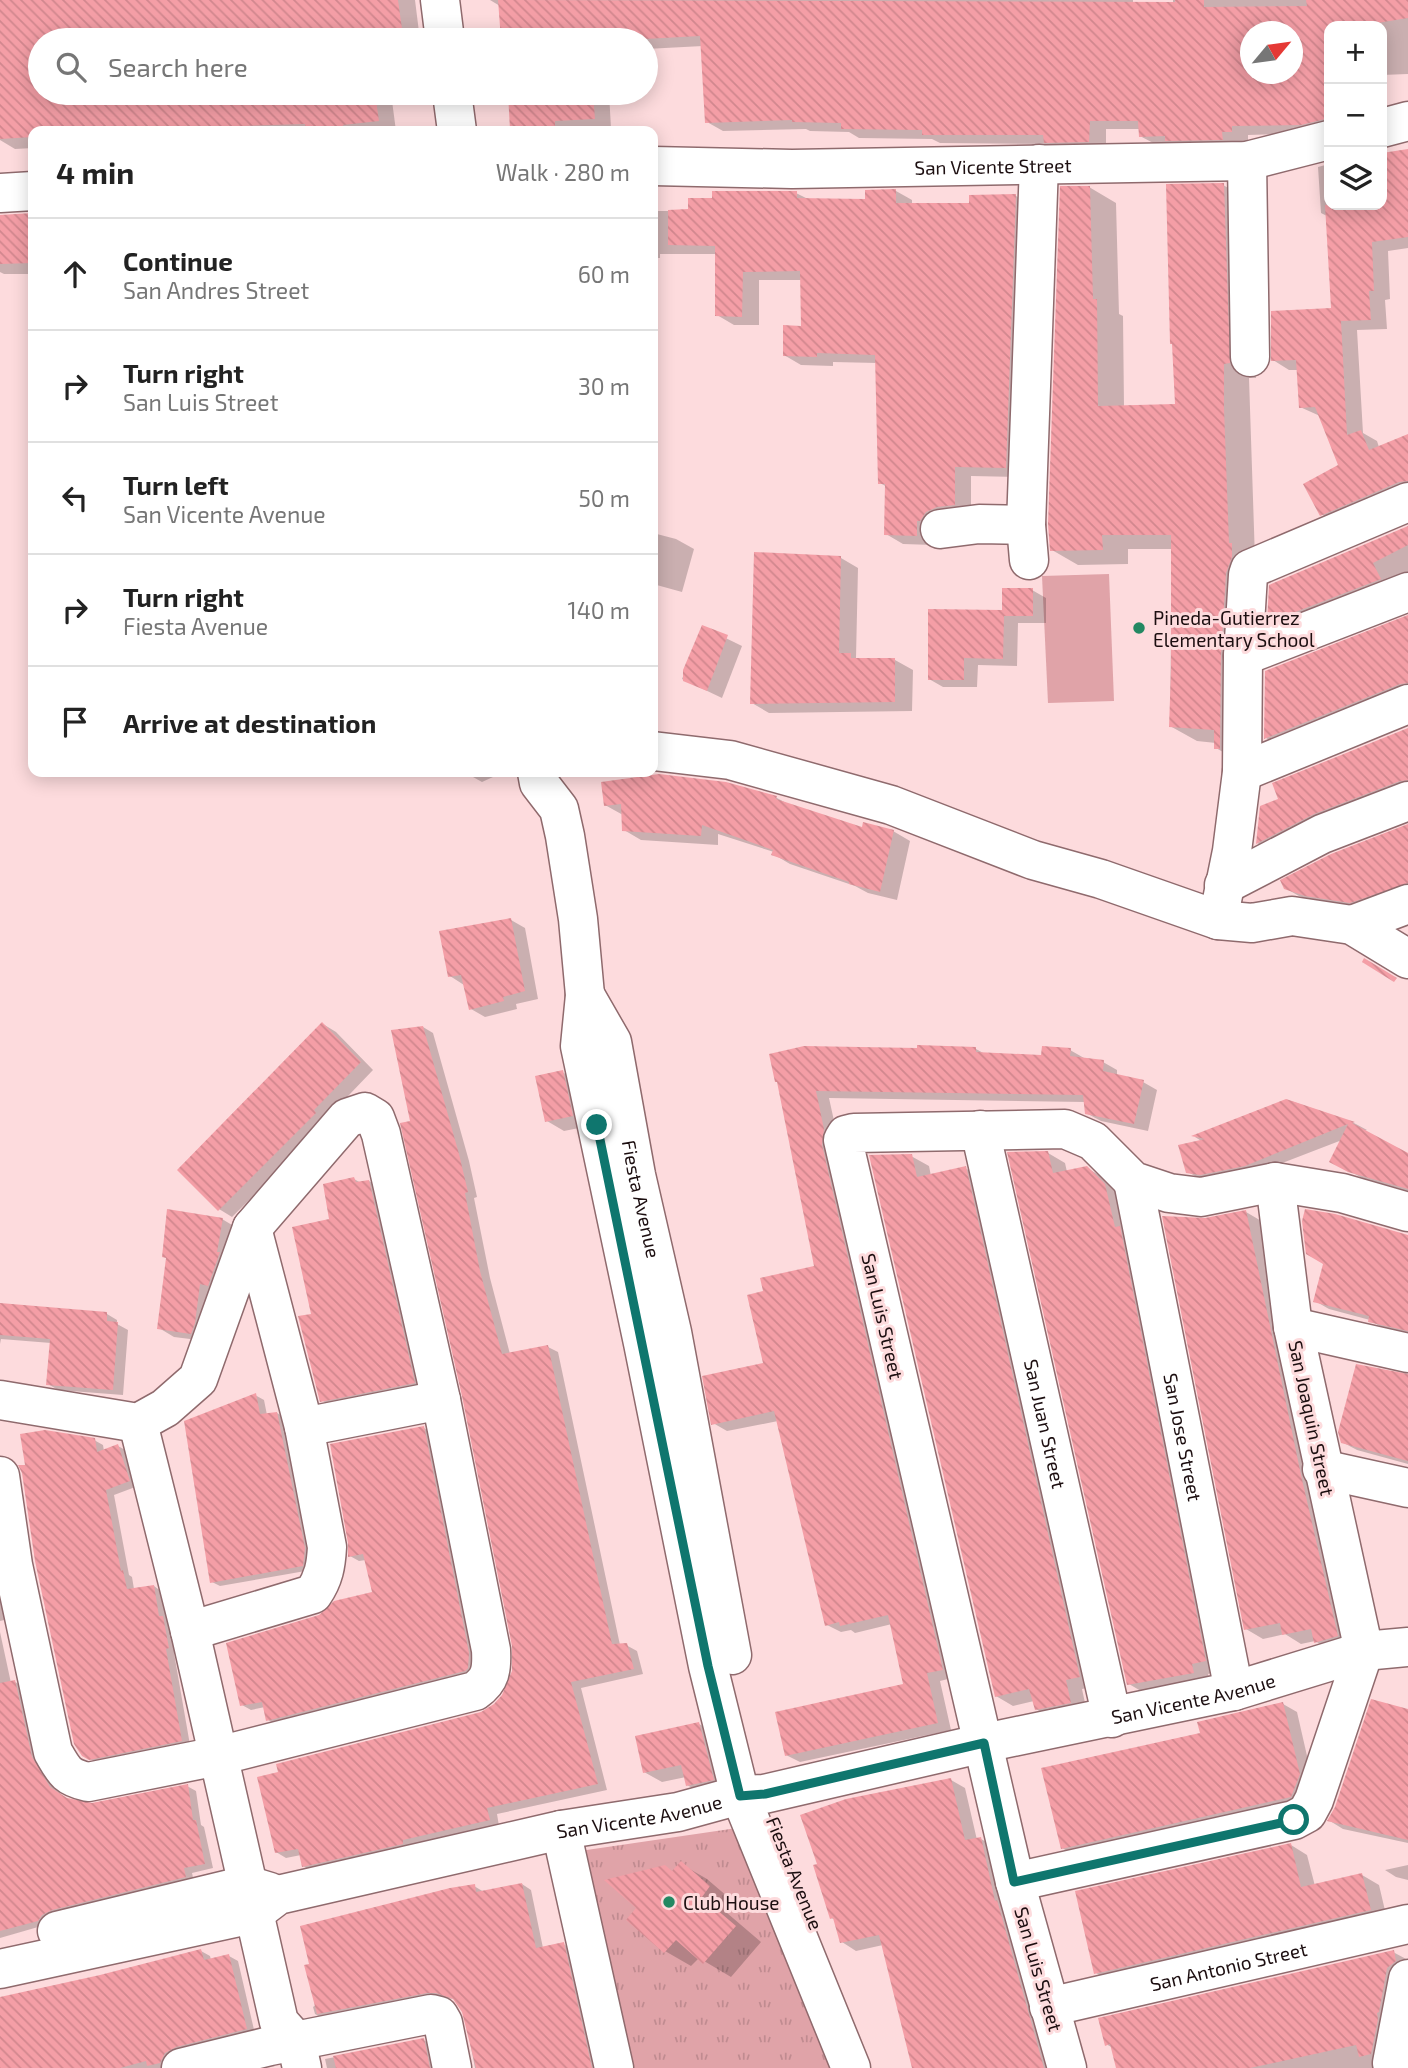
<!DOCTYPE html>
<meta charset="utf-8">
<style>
body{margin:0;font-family:"Exo 2",sans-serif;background:#f6f6f6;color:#222}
.controls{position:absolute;right:21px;top:21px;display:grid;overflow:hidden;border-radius:14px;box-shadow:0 4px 18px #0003}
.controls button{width:63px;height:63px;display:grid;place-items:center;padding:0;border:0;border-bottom:2px solid #e0e0e0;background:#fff;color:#222;font:35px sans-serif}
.compass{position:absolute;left:1240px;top:21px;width:63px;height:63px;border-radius:50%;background:#fff;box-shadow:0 4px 18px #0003;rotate:61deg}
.stop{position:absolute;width:21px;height:21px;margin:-16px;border:5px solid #0f766e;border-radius:50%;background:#fff}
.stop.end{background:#0f766e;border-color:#fff;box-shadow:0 2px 7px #0008}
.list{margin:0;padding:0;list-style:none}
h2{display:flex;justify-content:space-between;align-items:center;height:91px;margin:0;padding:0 28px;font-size:30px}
h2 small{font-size:23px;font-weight:400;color:#767676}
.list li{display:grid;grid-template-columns:46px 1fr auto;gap:21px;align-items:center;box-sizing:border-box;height:112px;padding:0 28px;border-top:2px solid #e0e0e0}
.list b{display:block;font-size:26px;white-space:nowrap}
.list p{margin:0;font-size:23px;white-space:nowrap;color:#767676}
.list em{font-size:23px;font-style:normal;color:#767676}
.icon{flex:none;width:38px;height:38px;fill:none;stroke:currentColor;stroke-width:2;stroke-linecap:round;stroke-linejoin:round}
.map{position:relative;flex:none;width:1408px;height:2068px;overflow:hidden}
.search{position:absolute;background:#fff;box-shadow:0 4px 18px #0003;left:28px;top:28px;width:630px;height:77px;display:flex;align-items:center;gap:18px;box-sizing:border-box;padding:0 24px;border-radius:38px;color:#767676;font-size:26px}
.panel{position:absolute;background:#fff;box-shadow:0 4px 18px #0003;left:28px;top:126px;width:630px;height:651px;border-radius:14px}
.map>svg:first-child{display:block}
.park{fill:url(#park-tufts)}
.garden{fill:#e0a3a8}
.shadow{fill:#0003;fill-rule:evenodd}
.building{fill:url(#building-back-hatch);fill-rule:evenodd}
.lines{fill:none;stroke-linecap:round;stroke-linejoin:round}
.minor-casing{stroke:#8f6a6d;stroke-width:41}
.minor{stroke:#fff;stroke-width:38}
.route{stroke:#0f766e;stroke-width:9}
.poi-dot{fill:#238862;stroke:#fddbdd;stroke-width:2.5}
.labels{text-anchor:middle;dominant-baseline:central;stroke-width:6;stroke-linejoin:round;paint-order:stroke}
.street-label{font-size:19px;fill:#1c0e10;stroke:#fddbdd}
.poi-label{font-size:19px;fill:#1c0e10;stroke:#fddbdd;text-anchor:start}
</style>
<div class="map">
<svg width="1408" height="2068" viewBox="0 0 1408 2068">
<defs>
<pattern id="park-tufts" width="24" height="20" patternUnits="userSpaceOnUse" patternTransform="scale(1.75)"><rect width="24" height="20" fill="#e0a3a8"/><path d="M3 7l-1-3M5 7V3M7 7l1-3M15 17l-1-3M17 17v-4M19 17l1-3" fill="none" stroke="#c08b90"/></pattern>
<pattern id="building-back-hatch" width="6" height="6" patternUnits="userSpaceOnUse" patternTransform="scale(1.75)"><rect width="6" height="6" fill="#f49ea6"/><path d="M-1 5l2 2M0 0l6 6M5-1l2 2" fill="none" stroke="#d1878e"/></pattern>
</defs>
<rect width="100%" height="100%" fill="#fddbdd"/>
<!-- park -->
<path class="park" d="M744,1827L839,2068H624L573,1852Z"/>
<!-- garden -->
<path class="garden" d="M1109,574L1114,701L1048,703L1042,576Z"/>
<!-- shadow -->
<g class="shadow">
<path d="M0,0H415L420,40H54V38L0,45Z"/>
<path d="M490,0H1133V3L1173,4V0H1408V74L1382,75V26H1329V131L1318,133L1248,135V141H1239V148L1157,145L1140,136V129H1106V150L1062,151L1049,144L940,143L932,139L859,138L849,132L810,131L806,129L723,131L707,122L703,46L646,49V40H503L500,6ZM1250,32H1292V74H1250Z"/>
<path d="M40,80V93H391L396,131H33V148L15,149L0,140V83Z"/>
<path d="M510,93H609L611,128L571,130V131H515L512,129Z"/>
<path d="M1408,151V248L1388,251L1390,299L1385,300L1387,329L1357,330L1363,433L1377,441L1379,447L1408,435V494L1338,524L1321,514L1340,466L1320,416L1300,407L1298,370H1289L1273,360L1333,310L1327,216L1321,213L1318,167L1329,164V205H1382V155Z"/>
<path d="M1223,185L1250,200L1256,378H1249L1255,559L1242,763L1216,748V743L1197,741L1170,726L1172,549H1128V564L1078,565L1052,550L1089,187L1116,203L1119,314L1123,316L1124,407L1177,406Z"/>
<path d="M896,191L912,200V205L971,204L1016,196L1032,206L1022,477L971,476V514L933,545L903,544L886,534L887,487L880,483L877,363L833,362V366L801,365L784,355L803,328L802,280H759V325H734L717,315V254H660V258H653V211H690L713,199L796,193L810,200L866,201Z"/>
<path d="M33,215V282L31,281V274H4L0,272V216Z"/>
<path d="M653,533L676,539L694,549L682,592L653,584Z"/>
<path d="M1408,540V581L1282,630L1269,622Z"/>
<path d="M841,558L858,568L856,658L895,660L913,670L912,711L769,713L752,703Z"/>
<path d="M1032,590L1046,598V623H1018L1017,666L978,665L977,687H943L929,679L1004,612Z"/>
<path d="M1408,617V693L1279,746L1266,738V672Z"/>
<path d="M703,627L742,646L722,698L682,679Z"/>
<path d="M1408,730V790L1270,850L1257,843L1281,800Z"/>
<path d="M464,772H504L482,782Z"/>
<path d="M725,783L777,798L788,804L863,829L893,831L910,841L897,900L868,893L855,886L790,864L773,854L774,852L718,834V845L641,840L624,830L623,815L605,805Z"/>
<path d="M1408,826V893L1364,909L1320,903L1299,896L1285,888Z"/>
<path d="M511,920L525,928L538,999L516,1004L517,1009L485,1017L471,1009L464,985L450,976Z"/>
<path d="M323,1024L336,1032L373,1070L326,1119L329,1121L232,1217L219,1209Z"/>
<path d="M423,1027L433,1033L469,1161L477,1197L474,1198L490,1278L510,1354L548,1347L558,1352L620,1645H626L637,1651L643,1674L581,1688L607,1790L497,1814L499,1826L313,1872L303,1866L301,1855L286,1858L276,1852L495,1705L504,1696L514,1674V1646L413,1123Z"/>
<path d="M976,1049L985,1054L1043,1057L1070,1050L1084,1058L1103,1062L1117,1070V1076L1143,1082L1157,1090L1148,1131L1101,1121L1086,1113L1085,1102L829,1098L956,1677L940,1681L951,1730L800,1762L786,1755L905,1685L892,1624L855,1633L851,1630L841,1632L827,1625L778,1421L727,1431L713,1423L765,1365L766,1292L816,1267L779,1082Z"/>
<path d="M562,1072L580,1082L589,1126L564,1131L547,1121Z"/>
<path d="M1291,1101L1354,1123L1367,1130L1364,1131L1408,1155V1192L1364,1179L1331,1161L1342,1140L1259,1172L1202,1180L1188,1172L1203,1142L1195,1137Z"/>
<path d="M1048,1153L1065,1163L1067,1172L1087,1168L1104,1178L1122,1196L1222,1670L1208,1674L1210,1682L1146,1694L1129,1684Z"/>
<path d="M911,1156L929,1166L931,1176L965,1168L983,1178L1097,1686L1082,1689L1087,1712L1053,1719L1036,1709L1034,1701L1013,1706L996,1696Z"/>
<path d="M354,1179L361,1183L369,1181L377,1186L422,1387L330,1405L321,1400L313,1315L331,1221Z"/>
<path d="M1246,1212L1263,1222L1355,1645L1333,1652L1315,1641L1301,1644L1285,1634L1263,1639L1246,1629L1205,1220Z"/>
<path d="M222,1219L237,1228L206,1341L174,1337L159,1328Z"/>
<path d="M1408,1237V1334L1384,1329L1370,1320L1329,1309L1315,1301Z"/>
<path d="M0,1305L107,1314L117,1320V1324L128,1330L123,1395L58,1390L48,1384L51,1343L1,1339L0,1344Z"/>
<path d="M1408,1376V1464L1357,1450L1342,1442Z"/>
<path d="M255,1395L264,1400L267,1415L277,1413L285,1418L313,1554L311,1570L220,1586L212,1582Z"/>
<path d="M424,1428L432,1433L477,1673L277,1725L268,1720L265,1707L251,1710L242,1705L320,1617L374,1593L366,1560L359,1561L350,1556Z"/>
<path d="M94,1440L103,1445L104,1451L118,1446L127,1451L138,1486L114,1495L129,1575L132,1577L134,1589L154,1586L162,1592L167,1620L171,1622L177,1652L174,1653L190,1745L99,1764L83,1755Z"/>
<path d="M0,1576L9,1619L0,1621Z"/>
<path d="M0,1632L11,1683L15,1682L24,1687L46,1776L63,1797L83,1805L187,1786L196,1791L201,1825L204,1827L213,1868L192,1873L194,1882L0,1938Z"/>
<path d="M1283,1704L1297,1712L1313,1782L1305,1804L1076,1856L1062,1848L1202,1734Z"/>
<path d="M1408,1710V1843L1343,1829L1330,1821Z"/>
<path d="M699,1724L717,1734L730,1789L705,1795L687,1785L686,1777L662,1782L644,1772Z"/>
<path d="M951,1780L965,1788L977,1840L981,1839L995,1847L1055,2068H919L883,1945L856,1951L842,1942L836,1920L831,1918Z"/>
<path d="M1291,1845L1307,1855L1315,1886L1362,1875L1379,1885L1387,1919L1113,1983L1096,1973Z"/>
<path d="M681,1864L707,1879L735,1903L727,1913L761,1942L731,1977L699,1958L691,1966L665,1951L673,1872Z"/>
<path d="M1408,1865V1880L1396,1877L1385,1870Z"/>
<path d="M522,1884L531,1890L543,1948L563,1944L572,1949L599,2068H475L464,2012L455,1999L437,1997L324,2019L315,2014L313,2007L474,1886L484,1892Z"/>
<path d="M201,1951L210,1956L211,1960L229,1956L238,1961L255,2034L168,2068H0V2000Z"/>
<path d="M1393,1952L1408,1960V1971L1384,2068H1117L1113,2048L1106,2044Z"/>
<path d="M423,2040L433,2045L437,2068H327L325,2059Z"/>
</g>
<!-- building -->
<g class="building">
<path d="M0,0H398L403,36L370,40H40V93H184V97L250,93H375L379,121L343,125L344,131H306L305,124L241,126V131H33V137L0,139Z"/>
<path d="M498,0L1175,2V0H1204V7L1307,6L1306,0H1408V18L1359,26H1329V41H1324L1325,119L1301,125L1232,126V132H1222L1223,140L1165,141V136L1139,137L1138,121H1090L1089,142L1044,143L1043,135H922V130L841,129V123L792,122V120L705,123L700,36L626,40H501ZM1250,32H1292V74H1250Z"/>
<path d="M508,93H593L595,119L555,121V128L510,130Z"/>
<path d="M1408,149V237L1372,242L1374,291H1369L1371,320L1341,321L1347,435L1361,430L1369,450L1408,434V481L1399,482L1320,516L1303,484L1338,465L1315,407L1299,408L1296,360L1271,361V311L1331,308L1325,205H1382V153Z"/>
<path d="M1224,183L1230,363L1224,364V409L1229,543H1232V557L1226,573L1221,655L1220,749H1214V730L1169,727L1171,670V535H1102L1103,550L1050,551L1048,524L1060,186H1090L1093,299H1097L1098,406L1175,404L1172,344H1170L1166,184Z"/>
<path d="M896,189V203H969V195L1016,194L1006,468L955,467V505L937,507L926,512L920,521H917V536L884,535L885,484H878L875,355L817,353V357L783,356V325L801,326L800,271L743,272L742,317L715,316V246L668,245V210L688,209V198H712V191H797V198L865,199V190Z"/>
<path d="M33,213V263L0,264V215Z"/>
<path d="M1408,526V545L1373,563L1381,579L1267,623L1269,585Z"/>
<path d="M754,552L841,556L839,653H851V658H895V702L750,704Z"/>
<path d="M1002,588H1033V616H1004L1003,659L964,658V680H928V609L1002,610Z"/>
<path d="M1408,615V683L1400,684L1264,739L1265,671Z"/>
<path d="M702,625L728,635L707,691L683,681V670Z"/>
<path d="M1408,728V780L1400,781L1314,814L1256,844L1260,806L1278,799L1272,783Z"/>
<path d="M659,774L726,782L777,796L776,799L862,827L863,822L894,830L880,892L849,884V882L771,855L773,850L702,825L701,836L622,831L621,804L604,806L601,782Z"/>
<path d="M1408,824V883L1350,903L1305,896L1284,889L1280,880L1331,854Z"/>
<path d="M511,918L525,991L503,997L504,1001L469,1010L461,975L448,977L439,931Z"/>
<path d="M1364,958L1397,978L1394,982L1362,962Z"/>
<path d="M322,1022L361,1062L314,1110L316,1113L218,1211L177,1170Z"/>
<path d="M423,1026L459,1154L468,1192L465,1193L480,1271L502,1354L548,1345L612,1644L627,1643L634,1669L571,1682L598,1784L487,1808L490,1820L403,1840V1844L302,1867L298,1849L275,1853L257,1777L278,1772L276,1764L481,1712L494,1704L502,1695L512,1671V1646L462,1396L400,1123L410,1121L391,1030Z"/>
<path d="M917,1045L976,1047V1052L1041,1055L1042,1046L1071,1048L1070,1056L1104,1060L1103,1071L1144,1080L1134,1124L1085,1114L1083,1095L816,1091L824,1129L822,1145L943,1670L927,1673L938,1723L785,1756L775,1712L903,1684L888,1615L840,1626L839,1622L825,1626L774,1411L711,1425L702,1376L763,1363L747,1295L763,1291L760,1278L814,1266L777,1082H775L769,1054L804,1046L917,1048Z"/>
<path d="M563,1070L573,1116L545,1122L535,1076Z"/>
<path d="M1286,1099L1355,1122L1352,1123L1408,1153V1189L1348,1172L1329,1162L1348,1124L1245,1166L1200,1175L1186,1173L1178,1145L1205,1139L1191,1136Z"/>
<path d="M1048,1151L1053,1173L1087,1166L1105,1184L1115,1227L1120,1226L1206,1661L1192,1664L1194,1673L1127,1685L1007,1152Z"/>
<path d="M912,1154L917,1177L966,1166L1080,1677L1066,1680L1071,1703L1035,1710L1029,1689L995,1697L869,1155Z"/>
<path d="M354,1177L356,1182L369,1180L415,1383L320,1402L298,1316L311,1314L292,1227L329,1219L323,1184Z"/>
<path d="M167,1209L223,1218L217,1252H220L208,1286L200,1284L195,1323L191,1334L157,1329L166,1258L162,1257Z"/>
<path d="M1305,1209L1335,1214L1408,1235V1331L1368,1322L1369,1316L1313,1302L1323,1264L1306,1254L1302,1221Z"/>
<path d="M1246,1210L1301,1475L1338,1636L1314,1643L1311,1629L1282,1635L1280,1623L1244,1630L1162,1216L1205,1218Z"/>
<path d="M0,1303L107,1312V1321L118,1322L113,1390L46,1385L50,1339L0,1335Z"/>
<path d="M1356,1364L1408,1374V1461L1341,1443L1338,1432Z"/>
<path d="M256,1393L260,1414L277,1412L305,1548L303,1566L210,1583L184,1421Z"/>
<path d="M424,1426L469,1653L468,1668L465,1671L266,1721L262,1702L240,1706L226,1643L319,1615L334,1601L372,1592L363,1554L348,1557V1543L330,1444Z"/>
<path d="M45,1430L95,1438L97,1452L118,1444L130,1481L106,1490L121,1571L123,1570L127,1589L154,1585L159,1616H163L169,1648L166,1649L182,1741L89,1760L82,1756L74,1744L35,1561L22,1473L18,1465H25L20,1434Z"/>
<path d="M15,1680L32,1757L50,1787L67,1798L92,1803L188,1784L193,1820H196L205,1864L184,1868L186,1877L52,1910L42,1915L38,1921L0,1931V1683Z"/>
<path d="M1371,1699L1408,1709V1840L1327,1821L1335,1807Z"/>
<path d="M1283,1702L1300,1774L1291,1797L1061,1849L1041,1768L1200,1733L1197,1722Z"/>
<path d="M699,1722L714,1780L686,1786L681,1765L643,1773L635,1736Z"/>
<path d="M951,1778L965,1840L981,1837L995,1901L997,1900L1044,2068H912L879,1935L840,1943L833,1918L830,1919L813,1865L817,1864L800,1815L846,1799Z"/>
<path d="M1291,1843L1301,1887L1362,1873L1371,1910L1094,1974L1075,1891Z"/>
<path d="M681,1861L710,1886L702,1897L736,1926L703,1964L676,1940L664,1953L626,1920L636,1908L604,1880L665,1865L672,1871Z"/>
<path d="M522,1883L536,1948L564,1942L592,2068H476L462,2012L453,1999L436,1993H427L317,2014L304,1965L309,1964L300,1926L450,1888L475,1884L476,1892Z"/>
<path d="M201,1949L204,1960L229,1954L247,2029L176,2047L165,2053L160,2063L147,2066L146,2061L120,2068H0V1997L100,1975Z"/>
<path d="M1394,1950L1396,1961L1387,1968L1379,2012L1377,2013L1378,2019L1371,2054L1359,2057L1356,2045L1250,2068H1116L1110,2044L1105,2046L1098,2018Z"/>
<path d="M424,2038L430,2068H336L333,2056Z"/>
</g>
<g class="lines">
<defs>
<g id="minor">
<path d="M440,0L445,40"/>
<path d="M452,93L457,131"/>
<path d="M1382,128L1408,121"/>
<path d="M1247,161L1250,357"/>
<path id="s1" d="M653,166L792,169L1247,161L1329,140"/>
<path d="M0,193L33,191"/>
<path d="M940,529L979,524L1026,525"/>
<path d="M1029,560L1026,525L1039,164"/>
<path d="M1243,656L1408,592"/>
<path d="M653,751L730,760L891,805L1033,860L1101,879L1218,920L1252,923L1292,916L1352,925L1408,959"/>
<path d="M537,772L539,783L559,809L565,836L578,919L585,995L580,1046L643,1343L708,1666L740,1795L851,2068"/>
<path d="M1242,772L1408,704"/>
<path d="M1224,885L1322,834L1408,801"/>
<path d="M1218,920L1232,851L1242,772L1243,656L1248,575L1250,569L1408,502"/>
<path d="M1352,925L1408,904"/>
<path id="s2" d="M585,995L612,1042L636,1175L672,1332L732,1655"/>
<path id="s3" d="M980,1130L1112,1718"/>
<path id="s4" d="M1133,1181L1234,1691"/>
<path d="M1293,1327L1408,1353"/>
<path d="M0,1400L138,1423L165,1408L198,1379L252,1228L347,1118L365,1112L375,1118L381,1134L441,1400L491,1650C492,1669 491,1680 475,1691L218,1756L88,1782C66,1777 64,1771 53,1752L13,1565L0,1476"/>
<path d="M138,1423L190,1631L279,2022L296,2041L302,2068"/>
<path d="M304,1427L441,1400"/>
<path d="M1322,1469L1408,1488"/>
<path d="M190,1631L313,1594C324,1578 326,1565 327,1547L304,1427L252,1228"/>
<path d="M561,1830L614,2068"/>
<path d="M1015,1882L1294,1820L1307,1813L1314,1800L1364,1651L1293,1327L1275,1182"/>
<path d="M57,1931L247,1885L270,1892"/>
<path id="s5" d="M0,1969L253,1914L278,1895L561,1830L678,1812L740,1795L764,1794L984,1743L1234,1691L1364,1651L1408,1647"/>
<path id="s6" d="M1049,2007L1408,1924"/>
<path d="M1392,2063L1408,1979"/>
<path d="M181,2068L270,2046L431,2014L439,2016L443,2023L452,2068"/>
<path d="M1067,2068L1015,1882L843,1140L846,1135L854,1133L1065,1129L1093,1141L1133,1181L1169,1193L1201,1197L1275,1182L1342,1193L1408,1212"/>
</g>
</defs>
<!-- minor casing -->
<use href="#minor" class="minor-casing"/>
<!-- minor -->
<use href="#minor" class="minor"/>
</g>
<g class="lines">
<!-- route -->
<path class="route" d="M597,1125L708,1666L740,1796L765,1794L984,1743L1014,1882L1294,1820"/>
</g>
<!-- markers -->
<g class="poi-dot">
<circle cx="1139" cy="628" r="7"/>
<circle cx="669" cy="1902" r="7"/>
</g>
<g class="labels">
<!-- street labels -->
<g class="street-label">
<text stroke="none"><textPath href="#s1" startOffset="340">San Vicente Street</textPath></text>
<text stroke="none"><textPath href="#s2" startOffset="214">Fiesta Avenue</textPath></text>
<text transform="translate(883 1316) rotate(77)">San Luis Street</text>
<text transform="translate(1312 1418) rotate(78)">San Joaquin Street</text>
<text stroke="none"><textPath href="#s3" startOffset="301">San Juan Street</textPath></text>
<text stroke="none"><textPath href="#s4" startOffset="261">San Jose Street</textPath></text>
<text stroke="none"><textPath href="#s5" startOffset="1227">San Vicente Avenue</textPath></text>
<text stroke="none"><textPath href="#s5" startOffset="660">San Vicente Avenue</textPath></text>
<text transform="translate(795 1873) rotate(68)">Fiesta Avenue</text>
<text stroke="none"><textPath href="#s6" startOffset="184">San Antonio Street</textPath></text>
<text transform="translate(1039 1969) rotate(74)">San Luis Street</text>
</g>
<!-- poi labels -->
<g class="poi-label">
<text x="1153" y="617">Pineda-Gutierrez<tspan x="1153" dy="22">Elementary School</tspan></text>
<text x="683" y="1902">Club House</text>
</g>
</g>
</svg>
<div class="controls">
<button>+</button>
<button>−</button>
<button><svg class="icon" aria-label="layers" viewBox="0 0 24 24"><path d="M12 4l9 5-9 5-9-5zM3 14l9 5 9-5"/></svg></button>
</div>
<svg class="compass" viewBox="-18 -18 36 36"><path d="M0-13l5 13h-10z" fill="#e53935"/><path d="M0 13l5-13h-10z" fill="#767676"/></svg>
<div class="stop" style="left:1294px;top:1820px"></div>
<div class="stop end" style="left:597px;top:1125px"></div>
<div class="search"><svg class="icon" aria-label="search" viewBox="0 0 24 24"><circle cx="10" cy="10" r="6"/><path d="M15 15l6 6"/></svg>Search here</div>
<section class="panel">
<h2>4 min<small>Walk · 280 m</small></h2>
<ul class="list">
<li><svg class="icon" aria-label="ahead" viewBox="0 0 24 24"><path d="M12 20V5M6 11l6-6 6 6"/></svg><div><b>Continue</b><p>San Andres Street</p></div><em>60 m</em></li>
<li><svg class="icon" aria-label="right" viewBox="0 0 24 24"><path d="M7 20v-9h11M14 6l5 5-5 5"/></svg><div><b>Turn right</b><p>San Luis Street</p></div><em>30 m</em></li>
<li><svg class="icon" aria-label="left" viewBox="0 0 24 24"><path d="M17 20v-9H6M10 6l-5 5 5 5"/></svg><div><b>Turn left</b><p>San Vicente Avenue</p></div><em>50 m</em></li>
<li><svg class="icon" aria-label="right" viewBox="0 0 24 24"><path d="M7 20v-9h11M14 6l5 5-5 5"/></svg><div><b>Turn right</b><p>Fiesta Avenue</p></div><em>140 m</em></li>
<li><svg class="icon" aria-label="arrive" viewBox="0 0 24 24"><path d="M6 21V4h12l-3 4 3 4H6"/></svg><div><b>Arrive at destination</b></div></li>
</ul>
</section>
</div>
